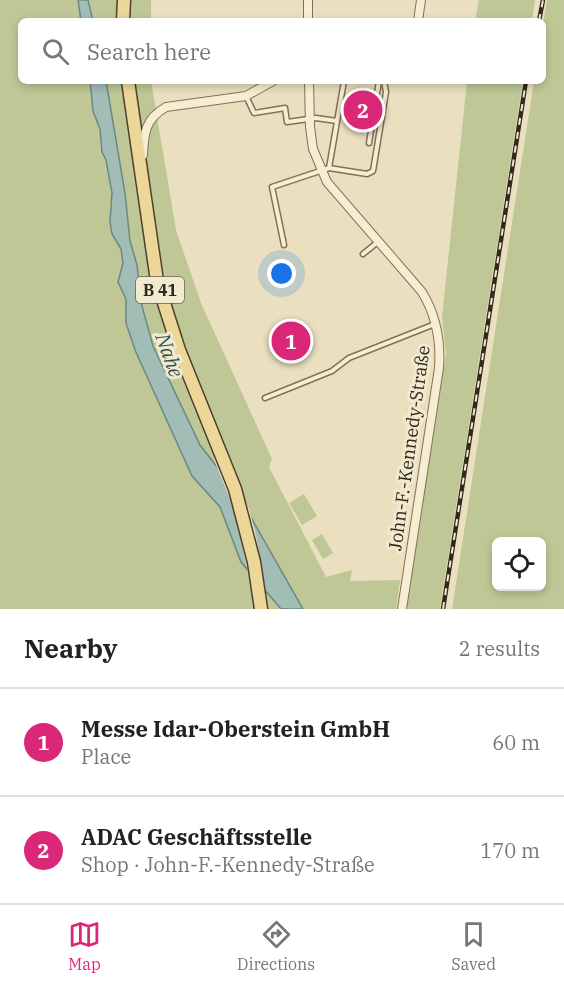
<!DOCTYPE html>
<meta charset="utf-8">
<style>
body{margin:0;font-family:"IBM Plex Serif",serif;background:#f6f6f6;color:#222}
.controls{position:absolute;right:18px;bottom:18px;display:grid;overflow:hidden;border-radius:9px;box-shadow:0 3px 9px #0003}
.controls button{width:54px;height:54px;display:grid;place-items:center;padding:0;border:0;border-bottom:2px solid #e0e0e0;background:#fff;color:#222;font:30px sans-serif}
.you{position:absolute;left:282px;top:274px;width:21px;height:21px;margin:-15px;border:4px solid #fff;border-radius:50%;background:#1a73e8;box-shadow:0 0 0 9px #1a73e833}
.badge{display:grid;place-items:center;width:39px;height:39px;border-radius:50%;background:#db2777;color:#fff;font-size:20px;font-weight:700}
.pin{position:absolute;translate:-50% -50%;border:3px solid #fff;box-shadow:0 2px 6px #0006}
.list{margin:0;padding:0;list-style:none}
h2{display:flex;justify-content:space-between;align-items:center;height:78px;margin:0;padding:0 24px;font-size:26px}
h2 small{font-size:20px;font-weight:400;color:#767676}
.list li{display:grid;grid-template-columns:39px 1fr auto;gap:18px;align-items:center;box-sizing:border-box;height:108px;padding:0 24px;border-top:2px solid #e0e0e0}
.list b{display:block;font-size:22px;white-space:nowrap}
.list p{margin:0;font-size:20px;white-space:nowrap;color:#767676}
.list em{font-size:20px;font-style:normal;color:#767676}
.icon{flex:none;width:33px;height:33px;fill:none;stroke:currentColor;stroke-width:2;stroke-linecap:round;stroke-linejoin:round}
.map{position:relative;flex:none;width:564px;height:609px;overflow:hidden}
.search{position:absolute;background:#fff;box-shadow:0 3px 9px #0003;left:18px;right:18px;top:18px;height:66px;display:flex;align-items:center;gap:15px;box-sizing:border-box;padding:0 21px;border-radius:9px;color:#767676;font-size:22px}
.sheet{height:294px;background:#fff}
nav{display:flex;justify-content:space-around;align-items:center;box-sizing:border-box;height:84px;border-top:2px solid #e0e0e0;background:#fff;font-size:16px;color:#767676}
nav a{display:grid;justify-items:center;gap:3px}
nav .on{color:#db2777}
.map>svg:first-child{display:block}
.green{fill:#bec795;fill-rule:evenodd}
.water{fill:#a2bcb6;stroke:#6b8984;stroke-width:1.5}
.pier{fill:#eae0c0}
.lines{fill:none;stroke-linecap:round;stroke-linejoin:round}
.lane-casing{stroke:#827159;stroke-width:7}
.street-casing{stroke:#827159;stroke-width:10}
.primary-casing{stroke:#4f3f2d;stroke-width:15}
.lane{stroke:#f6edd2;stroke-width:4}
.street{stroke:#f6edd2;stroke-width:8}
.primary{stroke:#ecd799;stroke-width:12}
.rail-casing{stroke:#32281d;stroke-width:4.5}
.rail{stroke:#f2eacf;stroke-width:2;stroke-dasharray:7;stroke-linecap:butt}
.labels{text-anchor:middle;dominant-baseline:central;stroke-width:6;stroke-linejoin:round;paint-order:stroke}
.shield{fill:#f2eacf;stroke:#6c6252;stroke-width:1.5}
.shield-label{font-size:16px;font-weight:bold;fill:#32281d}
.street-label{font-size:18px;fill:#32281d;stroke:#f2eacf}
.water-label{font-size:20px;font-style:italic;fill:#2d5151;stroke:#f2eacf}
</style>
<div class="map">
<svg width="564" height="609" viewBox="0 0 564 609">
<rect width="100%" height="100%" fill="#eae0c0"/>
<!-- green -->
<g class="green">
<path d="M0,0H78L81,21H21V81H90L93,111L100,129L102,152L106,160L112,193L110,222L112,234L121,249L123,263L118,282L126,300V324L135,350L192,476L220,507L241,562L281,609H0Z"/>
<path d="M88,0H151V21H93Z"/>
<path d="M479,0H535L532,21H475Z"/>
<path d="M547,0H564V609H452L534,81H543V23ZM496,542H542V586H496Z"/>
<path d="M106,81H151L176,230L201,303L272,459L269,467L326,577L352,570L350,581L400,580L396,609H303L236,491L200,445L153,346L142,306L137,265L130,241L125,193Z"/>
<path d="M467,81H523L440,609H406L446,354L442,317Z"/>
<path d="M304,494L317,516L302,525L289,503Z"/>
<path d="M322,534L333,553L323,559L312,540Z"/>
</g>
<!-- water -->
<g class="water">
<path d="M78,0H88L93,21H81Z"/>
<path d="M90,81H106L125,193L130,241L137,265L142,306L153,346L200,445L236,491L303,609H281L241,562L220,507L192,476L135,350L126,323V299L118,282L123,263L121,249L112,234L110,222L112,193L106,160L102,152L100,129L93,111Z"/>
</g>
<!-- pier -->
<path class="pier" d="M213,457L238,489L249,509L256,535L266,594L249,576L233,507Z"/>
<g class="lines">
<defs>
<g id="lane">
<path d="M246,96L254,113L285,108L287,122L316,118L337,121"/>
<path d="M369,143L379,81"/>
<path d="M329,168L367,174L373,171L386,92L384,81"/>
<path d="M284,245L272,187L329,168L344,81"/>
<path d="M363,254L379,241"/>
<path d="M265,398L332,371L349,358L435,324"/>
</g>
<g id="street">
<path d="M308,21V0"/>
<path d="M418,21L421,0"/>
<path d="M309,81L310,127L313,149L327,182L422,292C436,315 441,340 439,368L402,609"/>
<path d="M143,155C144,133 145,119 166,107L246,96L273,81"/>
</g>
<g id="primary">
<path d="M123,21L124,0"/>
<path d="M128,81L157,281L179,350L235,489L254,562L261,609"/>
</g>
</defs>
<!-- lane casing -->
<use href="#lane" class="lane-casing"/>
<!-- street casing -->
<use href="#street" class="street-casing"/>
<!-- primary casing -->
<use href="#primary" class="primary-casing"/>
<!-- lane -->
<use href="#lane" class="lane"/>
<!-- street -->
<use href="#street" class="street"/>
<!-- primary -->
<use href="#primary" class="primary"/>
<defs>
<g id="rail">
<path d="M539,21L543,0"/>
<path d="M443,609L526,81"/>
</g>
</defs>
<!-- rail casing -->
<use href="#rail" class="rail-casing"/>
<!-- rail -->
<use href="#rail" class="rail"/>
</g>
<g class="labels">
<!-- shield labels -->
<rect class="shield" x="136" y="277" width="48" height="26" rx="4.5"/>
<g class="shield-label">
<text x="160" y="290">B 41</text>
</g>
<!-- street labels -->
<g class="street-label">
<text transform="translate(409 448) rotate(-82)">John-F.-Kennedy-Straße</text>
</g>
<!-- water labels -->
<g class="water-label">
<text transform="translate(170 355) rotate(70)">Nahe</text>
</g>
</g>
</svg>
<div class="controls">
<button><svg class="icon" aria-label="locate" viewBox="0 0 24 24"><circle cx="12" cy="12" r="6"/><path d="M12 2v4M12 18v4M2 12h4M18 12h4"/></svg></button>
</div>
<div class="you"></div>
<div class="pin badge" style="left:291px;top:341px">1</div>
<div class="pin badge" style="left:363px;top:110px">2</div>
<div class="search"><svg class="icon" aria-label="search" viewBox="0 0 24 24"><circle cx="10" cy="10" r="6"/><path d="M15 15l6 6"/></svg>Search here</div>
</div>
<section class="sheet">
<h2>Nearby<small>2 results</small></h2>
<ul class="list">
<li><span class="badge">1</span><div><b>Messe Idar-Oberstein GmbH</b><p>Place</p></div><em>60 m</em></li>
<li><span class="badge">2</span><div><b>ADAC Geschäftsstelle</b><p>Shop · John-F.-Kennedy-Straße</p></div><em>170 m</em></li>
</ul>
</section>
<nav>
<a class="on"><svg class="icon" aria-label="map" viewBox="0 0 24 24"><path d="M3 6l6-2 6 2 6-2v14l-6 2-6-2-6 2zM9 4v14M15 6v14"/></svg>Map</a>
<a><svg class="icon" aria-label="directions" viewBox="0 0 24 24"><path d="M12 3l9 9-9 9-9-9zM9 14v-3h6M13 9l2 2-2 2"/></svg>Directions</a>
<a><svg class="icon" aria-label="saved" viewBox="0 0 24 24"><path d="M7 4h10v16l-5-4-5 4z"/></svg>Saved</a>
</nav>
